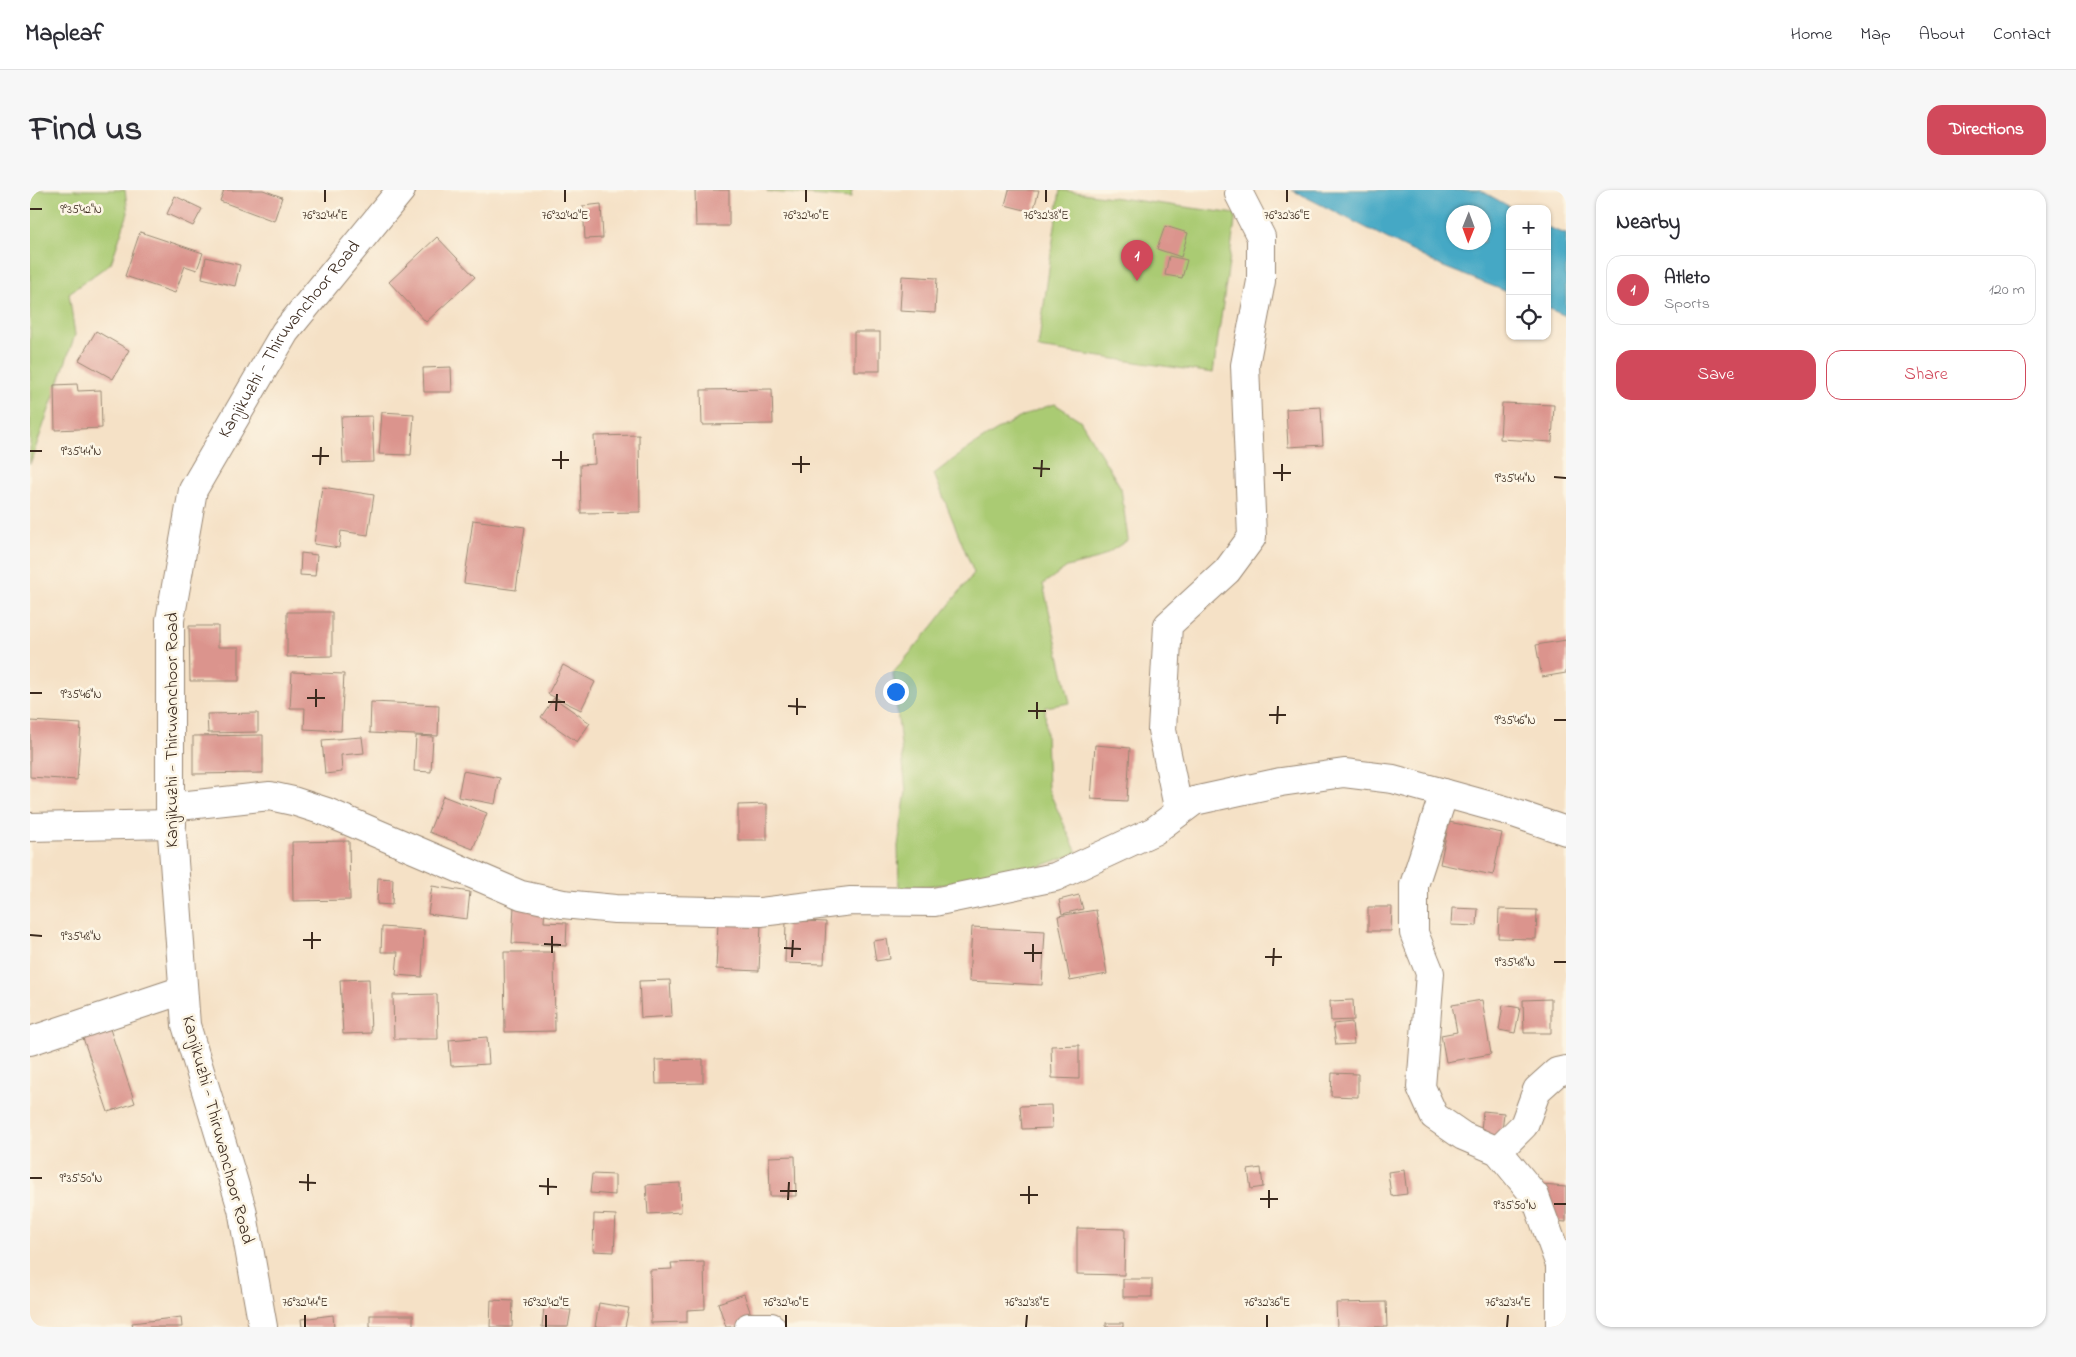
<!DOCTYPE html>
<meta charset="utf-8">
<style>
body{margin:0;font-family:"Indie Flower",sans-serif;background:#f7f7f7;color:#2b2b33}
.controls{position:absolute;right:15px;top:15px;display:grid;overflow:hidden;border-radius:10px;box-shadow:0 1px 4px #0004}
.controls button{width:45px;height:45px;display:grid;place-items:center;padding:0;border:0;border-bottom:1px solid #e1e1e2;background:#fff;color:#2b2b33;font:25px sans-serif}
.compass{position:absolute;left:1416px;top:15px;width:45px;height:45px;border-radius:50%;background:#fff;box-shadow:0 1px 4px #0004;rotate:181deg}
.you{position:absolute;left:865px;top:501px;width:18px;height:18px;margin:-12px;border:4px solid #fff;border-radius:50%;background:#1a73e8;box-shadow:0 0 0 8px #1a73e833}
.badge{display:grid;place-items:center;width:32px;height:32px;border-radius:50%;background:#d1495b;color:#fff;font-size:16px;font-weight:700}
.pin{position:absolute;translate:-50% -41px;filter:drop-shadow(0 1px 2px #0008)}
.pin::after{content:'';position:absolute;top:26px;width:18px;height:15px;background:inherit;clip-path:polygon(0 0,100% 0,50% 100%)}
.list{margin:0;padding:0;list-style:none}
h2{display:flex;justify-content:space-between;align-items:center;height:65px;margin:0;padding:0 20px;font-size:21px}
h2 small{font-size:16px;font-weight:400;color:#7c7c81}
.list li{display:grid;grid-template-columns:32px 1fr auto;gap:15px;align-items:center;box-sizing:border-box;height:70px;margin:0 10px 10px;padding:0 10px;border:1px solid #e1e1e2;border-radius:15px}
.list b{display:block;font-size:19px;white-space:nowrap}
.list p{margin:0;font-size:16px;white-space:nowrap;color:#7c7c81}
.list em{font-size:16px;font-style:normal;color:#7c7c81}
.actions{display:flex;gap:10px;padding:15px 20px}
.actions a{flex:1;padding:11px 0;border:1px solid #d1495b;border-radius:15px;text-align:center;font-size:18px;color:#d1495b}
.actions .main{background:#d1495b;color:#fff}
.icon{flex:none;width:28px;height:28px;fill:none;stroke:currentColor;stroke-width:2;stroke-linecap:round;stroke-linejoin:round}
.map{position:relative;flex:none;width:1536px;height:1137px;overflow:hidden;border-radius:15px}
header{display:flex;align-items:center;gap:30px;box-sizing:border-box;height:70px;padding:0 25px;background:#fff;border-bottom:1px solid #e1e1e2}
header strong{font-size:24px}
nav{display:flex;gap:28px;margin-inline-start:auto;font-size:18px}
.intro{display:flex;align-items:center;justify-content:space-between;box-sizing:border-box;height:120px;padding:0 30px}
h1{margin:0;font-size:35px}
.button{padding:12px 22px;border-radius:15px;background:#d1495b;color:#fff;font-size:18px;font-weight:700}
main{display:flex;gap:30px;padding:0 30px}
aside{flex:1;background:#fff;border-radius:15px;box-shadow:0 1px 4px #0004}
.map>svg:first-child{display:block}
.green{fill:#aacb73;stroke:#727a48}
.water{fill:#45a8c5;stroke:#406972;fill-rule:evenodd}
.building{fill:#db948d}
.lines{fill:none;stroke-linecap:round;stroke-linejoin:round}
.minor-casing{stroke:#988672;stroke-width:30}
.major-casing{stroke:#988672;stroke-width:30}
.minor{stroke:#fff;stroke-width:28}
.major{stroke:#fff;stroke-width:28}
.ticks{fill:none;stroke:#3b2a1e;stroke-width:2}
.labels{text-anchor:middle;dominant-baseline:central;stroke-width:5;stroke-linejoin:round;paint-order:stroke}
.street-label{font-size:18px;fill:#3b2a1e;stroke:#fcf5e5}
.ticks-label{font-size:12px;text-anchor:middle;fill:#3b2a1e;stroke:#fcf5e5;stroke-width:5;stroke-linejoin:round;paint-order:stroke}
</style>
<header>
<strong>Mapleaf</strong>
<nav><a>Home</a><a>Map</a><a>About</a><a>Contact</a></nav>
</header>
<div class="intro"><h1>Find us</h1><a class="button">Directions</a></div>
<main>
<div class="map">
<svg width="1536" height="1137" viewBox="0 0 1536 1137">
<rect width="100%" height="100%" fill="#fcf5e5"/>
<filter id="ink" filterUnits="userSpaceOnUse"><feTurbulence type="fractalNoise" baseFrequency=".02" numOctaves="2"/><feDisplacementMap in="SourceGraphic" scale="10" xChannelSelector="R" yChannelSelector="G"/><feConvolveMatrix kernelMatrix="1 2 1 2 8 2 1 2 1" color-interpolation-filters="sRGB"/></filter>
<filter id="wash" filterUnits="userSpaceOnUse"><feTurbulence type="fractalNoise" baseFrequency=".0096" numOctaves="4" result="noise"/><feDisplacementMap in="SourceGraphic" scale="20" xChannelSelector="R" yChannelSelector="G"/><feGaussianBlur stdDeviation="1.12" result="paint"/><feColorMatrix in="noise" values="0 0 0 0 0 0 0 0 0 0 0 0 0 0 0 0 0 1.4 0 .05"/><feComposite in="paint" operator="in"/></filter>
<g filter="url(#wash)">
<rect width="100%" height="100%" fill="#f5e1c6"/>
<!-- green -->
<g class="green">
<path d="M0,0H95L98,23L81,73L39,103L45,145L0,274Z"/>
<path d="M736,0H822L821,8L738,2Z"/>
<path d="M1030,0L1206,24L1183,183L1008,158Z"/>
<path d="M1025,214L1050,230L1091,298L1098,350L1068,369L1037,377L1013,394L1040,513L1015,517L1018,599L1047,663L972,690L869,698L868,656L876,601L863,483L903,436L944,383L904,284C938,258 984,225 1025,214Z"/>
</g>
<!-- water -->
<g class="water">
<path d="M1262,0H1450L1484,19H1480V103L1411,76ZM1424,22H1454V52H1424Z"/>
<path d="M1517,37L1536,44V126L1517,118Z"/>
</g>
<g id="blocks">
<!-- building -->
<g class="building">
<path d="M194,0H233L252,7L244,31L190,11Z"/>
<path d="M665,0H699V36H666Z"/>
<path d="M979,0H1009L1003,22L975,15Z"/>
<path d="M145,6L172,19L163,36L137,24Z"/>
<path d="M571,14L573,48L555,49L553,16Z"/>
<path d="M1135,36L1158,43L1151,67L1127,59Z"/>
<path d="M110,42L173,63L167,80L155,76L145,103L95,86Z"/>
<path d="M407,47L445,87L396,132L359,92Z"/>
<path d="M1139,66L1157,70L1152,88L1135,85Z"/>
<path d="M176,67L210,75L205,96L172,88Z"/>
<path d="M872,86L907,88L905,123L870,121Z"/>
<path d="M66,141L99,160L83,189L49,170Z"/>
<rect x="824" y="142" width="26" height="39"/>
<path d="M421,177L422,202H394L393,178Z"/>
<path d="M47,194L48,201L71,200L72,238L25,240L24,195Z"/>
<path d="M742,199L743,234L672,235L671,200Z"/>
<path d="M1472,213L1524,215L1522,252L1470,249Z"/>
<path d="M1291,217L1293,255L1258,257L1256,219Z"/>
<path d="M352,222L384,224L381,265L349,264Z"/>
<path d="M342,226L344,272L313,273L311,227Z"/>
<path d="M609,245L610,322L551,323L550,275L565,274L564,246Z"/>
<path d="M292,297L344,305L338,345L311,341L309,358L284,354Z"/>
<path d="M443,330L495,337L486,400L434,393Z"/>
<path d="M271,363L287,365L285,386L270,385Z"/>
<path d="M257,422H302V466L257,467Z"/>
<path d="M159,436H188V457H209V491H160Z"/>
<path d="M1536,450V483L1512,487L1506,455Z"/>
<path d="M533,475L565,492L551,520L518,504Z"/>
<path d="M262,482L314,484L311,541L274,539L275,518H260Z"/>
<path d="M524,508L560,533L547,552L511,527Z"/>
<path d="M341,512L409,515L408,546L340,543Z"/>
<path d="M228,523V542L178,543L177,524Z"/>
<path d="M0,531L51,534L47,590L0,587Z"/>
<path d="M233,545V583L163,584V546Z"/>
<path d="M386,546L403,547L401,582L384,581Z"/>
<path d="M332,547L334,563L311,565L312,582L295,584L292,550Z"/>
<path d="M1065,555L1100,558L1097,611L1061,609Z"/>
<path d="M433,581L470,588L465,614L428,607Z"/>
<path d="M413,606L457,623L443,659L399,642Z"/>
<path d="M737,614V650H708V615Z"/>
<path d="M1419,632L1472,643L1463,685L1410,674Z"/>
<path d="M319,651L320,710L263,711L262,652Z"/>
<path d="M348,688L363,689L362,715L347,714Z"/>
<path d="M402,696L440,702L437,729L398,724Z"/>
<path d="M1049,705L1053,719L1032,724L1029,710Z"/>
<path d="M484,716L515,717L514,732L537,733L536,756L482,753Z"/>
<path d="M1338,717H1362L1361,741H1338Z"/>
<path d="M1422,718L1448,719L1447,736L1421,735Z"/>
<path d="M1469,719L1507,720L1506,749L1468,748Z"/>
<path d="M1066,720L1077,784L1040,791L1028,726Z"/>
<path d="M756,730L796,732L794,774L755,773Z"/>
<path d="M688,732L731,734L729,781L686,779Z"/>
<path d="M352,737L394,740L392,787L366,785L368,762H351Z"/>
<path d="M942,737L1015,741L1012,795L939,791Z"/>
<path d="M857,749L860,769L846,771L843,751Z"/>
<path d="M474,762H524L525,841L475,842Z"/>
<path d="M339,789L341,843L313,844L310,790Z"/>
<path d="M640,790L642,826L611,828L609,791Z"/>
<path d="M407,804L408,849H364L363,805Z"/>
<path d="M1521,809V843H1494L1493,810Z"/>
<path d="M1323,810L1324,830L1301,831L1300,811Z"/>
<path d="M1452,810L1461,864L1416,872L1411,845L1427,842L1422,815Z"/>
<path d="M1473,815L1490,818L1485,843L1469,840Z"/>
<path d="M1322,832L1324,854L1306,855L1303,834Z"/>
<path d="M79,836L105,913L78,922L52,845Z"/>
<path d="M457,847L459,874L421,876L419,850Z"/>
<path d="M1049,855V889L1022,888L1021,856Z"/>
<path d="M673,869V893L626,894L625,870Z"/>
<path d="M1302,883L1328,884V907L1301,906Z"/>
<path d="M1021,915L1022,938L992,939L990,916Z"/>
<path d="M1453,921L1474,923L1470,961L1449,959Z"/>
<path d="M765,966L766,1006H740L739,967Z"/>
<path d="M1231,978L1233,997L1221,999L1218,980Z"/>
<path d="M1374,980L1377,1004L1361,1006L1358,982Z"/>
<path d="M562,984L585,985V1005L560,1003Z"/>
<path d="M650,993L651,1022L618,1024L616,995Z"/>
<path d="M1512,995L1536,997V1032L1510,1030Z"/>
<path d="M564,1024L586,1025L584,1062L563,1061Z"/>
<path d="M1047,1038L1095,1039L1094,1085L1047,1084Z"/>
<path d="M674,1072L675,1119L657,1120V1132L621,1133L620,1080L642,1079L641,1073Z"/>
<rect x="1093" y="1089" width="29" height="18"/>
<path d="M714,1104L725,1136L696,1137L688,1113Z"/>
<path d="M461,1110L483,1111L482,1137H460Z"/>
<path d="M1356,1112L1357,1137H1307L1306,1113Z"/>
<path d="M569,1113L599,1118L595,1137H565Z"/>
<path d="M514,1117L541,1120L538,1137H512Z"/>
<path d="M303,1125L304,1137H272L271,1129Z"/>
<rect x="340" y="1125" width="43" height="12"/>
<path d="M151,1127L152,1137H103L102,1133Z"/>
<rect x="1076" y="1133" width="17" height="4"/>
</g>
</g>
</g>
<g filter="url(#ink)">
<use href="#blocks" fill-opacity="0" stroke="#988672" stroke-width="1"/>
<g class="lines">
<defs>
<g id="minor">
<path d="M1414,603L1384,695V743L1400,783L1391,897L1404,926L1433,946L1468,961L1505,1006L1530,1075V1137"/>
<path d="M140,617L240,606L263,611L297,622L491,705L533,714L585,719L731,722L821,711L904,712L1025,687L1124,641L1164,611L1251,592L1314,583L1363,589L1475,620L1536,641"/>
<path d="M1149,622L1132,540L1138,435L1197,381L1222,347L1215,175L1231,91V47L1209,4"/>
<path d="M0,637L142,634"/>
<path d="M0,851L153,800"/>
<path d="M1468,961L1494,935L1507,900L1527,882L1536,880"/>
<path d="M719,1137H741"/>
</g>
<g id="major">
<path id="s1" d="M233,1137L212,1019L156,835L140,617V430L163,300L255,142L371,0"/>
</g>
</defs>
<!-- minor casing -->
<use href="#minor" class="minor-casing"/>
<!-- major casing -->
<use href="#major" class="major-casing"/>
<!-- minor -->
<use href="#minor" class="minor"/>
<!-- major -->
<use href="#major" class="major"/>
</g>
</g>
<!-- ticks -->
<path class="ticks" d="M295,12V0M535,12V0M776,12V0M1016,12V0M1257,12V0M0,19H12M0,261H12M282,266H299M522,270H539M762,274H780M290,275L291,257M1003,278L1020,279M531,279V261M771,283V266M1243,283H1261M1011,287L1012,270M1524,287L1536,288M1252,291V274M0,503H12M277,508H295M518,512H535M758,516L776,517M286,517V499M526,521L527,504M998,521H1016M767,525V508M1239,525H1256M1007,529V512M1524,530H1536M1247,534L1248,516M0,745L12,746M273,750H291M514,754L531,755M754,758L771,759M282,759V742M522,763V746M994,763H1012M762,767L763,750M1235,767H1252M1003,772V754M1524,772H1536M1243,776L1244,758M0,988H12M269,992L286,993M509,996L527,997M278,1001V984M750,1001H767M518,1005V988M990,1005H1008M1230,1009H1248M758,1010L759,992M999,1014V996M1524,1014H1536M1239,1018V1000M275,1137V1125M516,1137V1125M756,1137V1125M996,1137L997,1125M1237,1137V1125M1477,1137L1478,1125"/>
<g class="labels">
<!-- street labels -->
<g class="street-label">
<text stroke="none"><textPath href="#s1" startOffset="1029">Kanjikuzhi - Thiruvanchoor Road</textPath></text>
<text transform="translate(143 540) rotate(-90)">Kanjikuzhi - Thiruvanchoor Road</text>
<text transform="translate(187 940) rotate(75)">Kanjikuzhi - Thiruvanchoor Road</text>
</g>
</g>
<g class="ticks-label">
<text x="51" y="23">9°35'42"N</text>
<text x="295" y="29">76°32'44"E</text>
<text x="535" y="29">76°32'42"E</text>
<text x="776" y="29">76°32'40"E</text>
<text x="1016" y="29">76°32'38"E</text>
<text x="1257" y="29">76°32'36"E</text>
<text x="51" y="265">9°35'44"N</text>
<text x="1485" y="292">9°35'44"N</text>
<text x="51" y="508">9°35'46"N</text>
<text x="1485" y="534">9°35'46"N</text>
<text x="51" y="750">9°35'48"N</text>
<text x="1485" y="776">9°35'48"N</text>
<text x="51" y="992">9°35'50"N</text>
<text x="1485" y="1019">9°35'50"N</text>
<text x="275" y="1116">76°32'44"E</text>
<text x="516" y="1116">76°32'42"E</text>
<text x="756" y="1116">76°32'40"E</text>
<text x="997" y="1116">76°32'38"E</text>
<text x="1237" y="1116">76°32'36"E</text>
<text x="1478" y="1116">76°32'34"E</text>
</g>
</svg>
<div class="controls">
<button>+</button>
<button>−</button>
<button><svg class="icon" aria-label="locate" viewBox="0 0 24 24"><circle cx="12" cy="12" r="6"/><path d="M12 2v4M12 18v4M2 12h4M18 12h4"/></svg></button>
</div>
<svg class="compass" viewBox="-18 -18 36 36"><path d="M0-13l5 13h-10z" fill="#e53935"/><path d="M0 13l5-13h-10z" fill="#7c7c81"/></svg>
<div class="you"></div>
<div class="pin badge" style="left:1107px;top:91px">1</div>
</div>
<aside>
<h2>Nearby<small></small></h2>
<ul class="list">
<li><span class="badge">1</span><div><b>Atleto</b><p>Sports</p></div><em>120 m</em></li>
</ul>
<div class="actions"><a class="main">Save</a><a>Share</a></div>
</aside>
</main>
